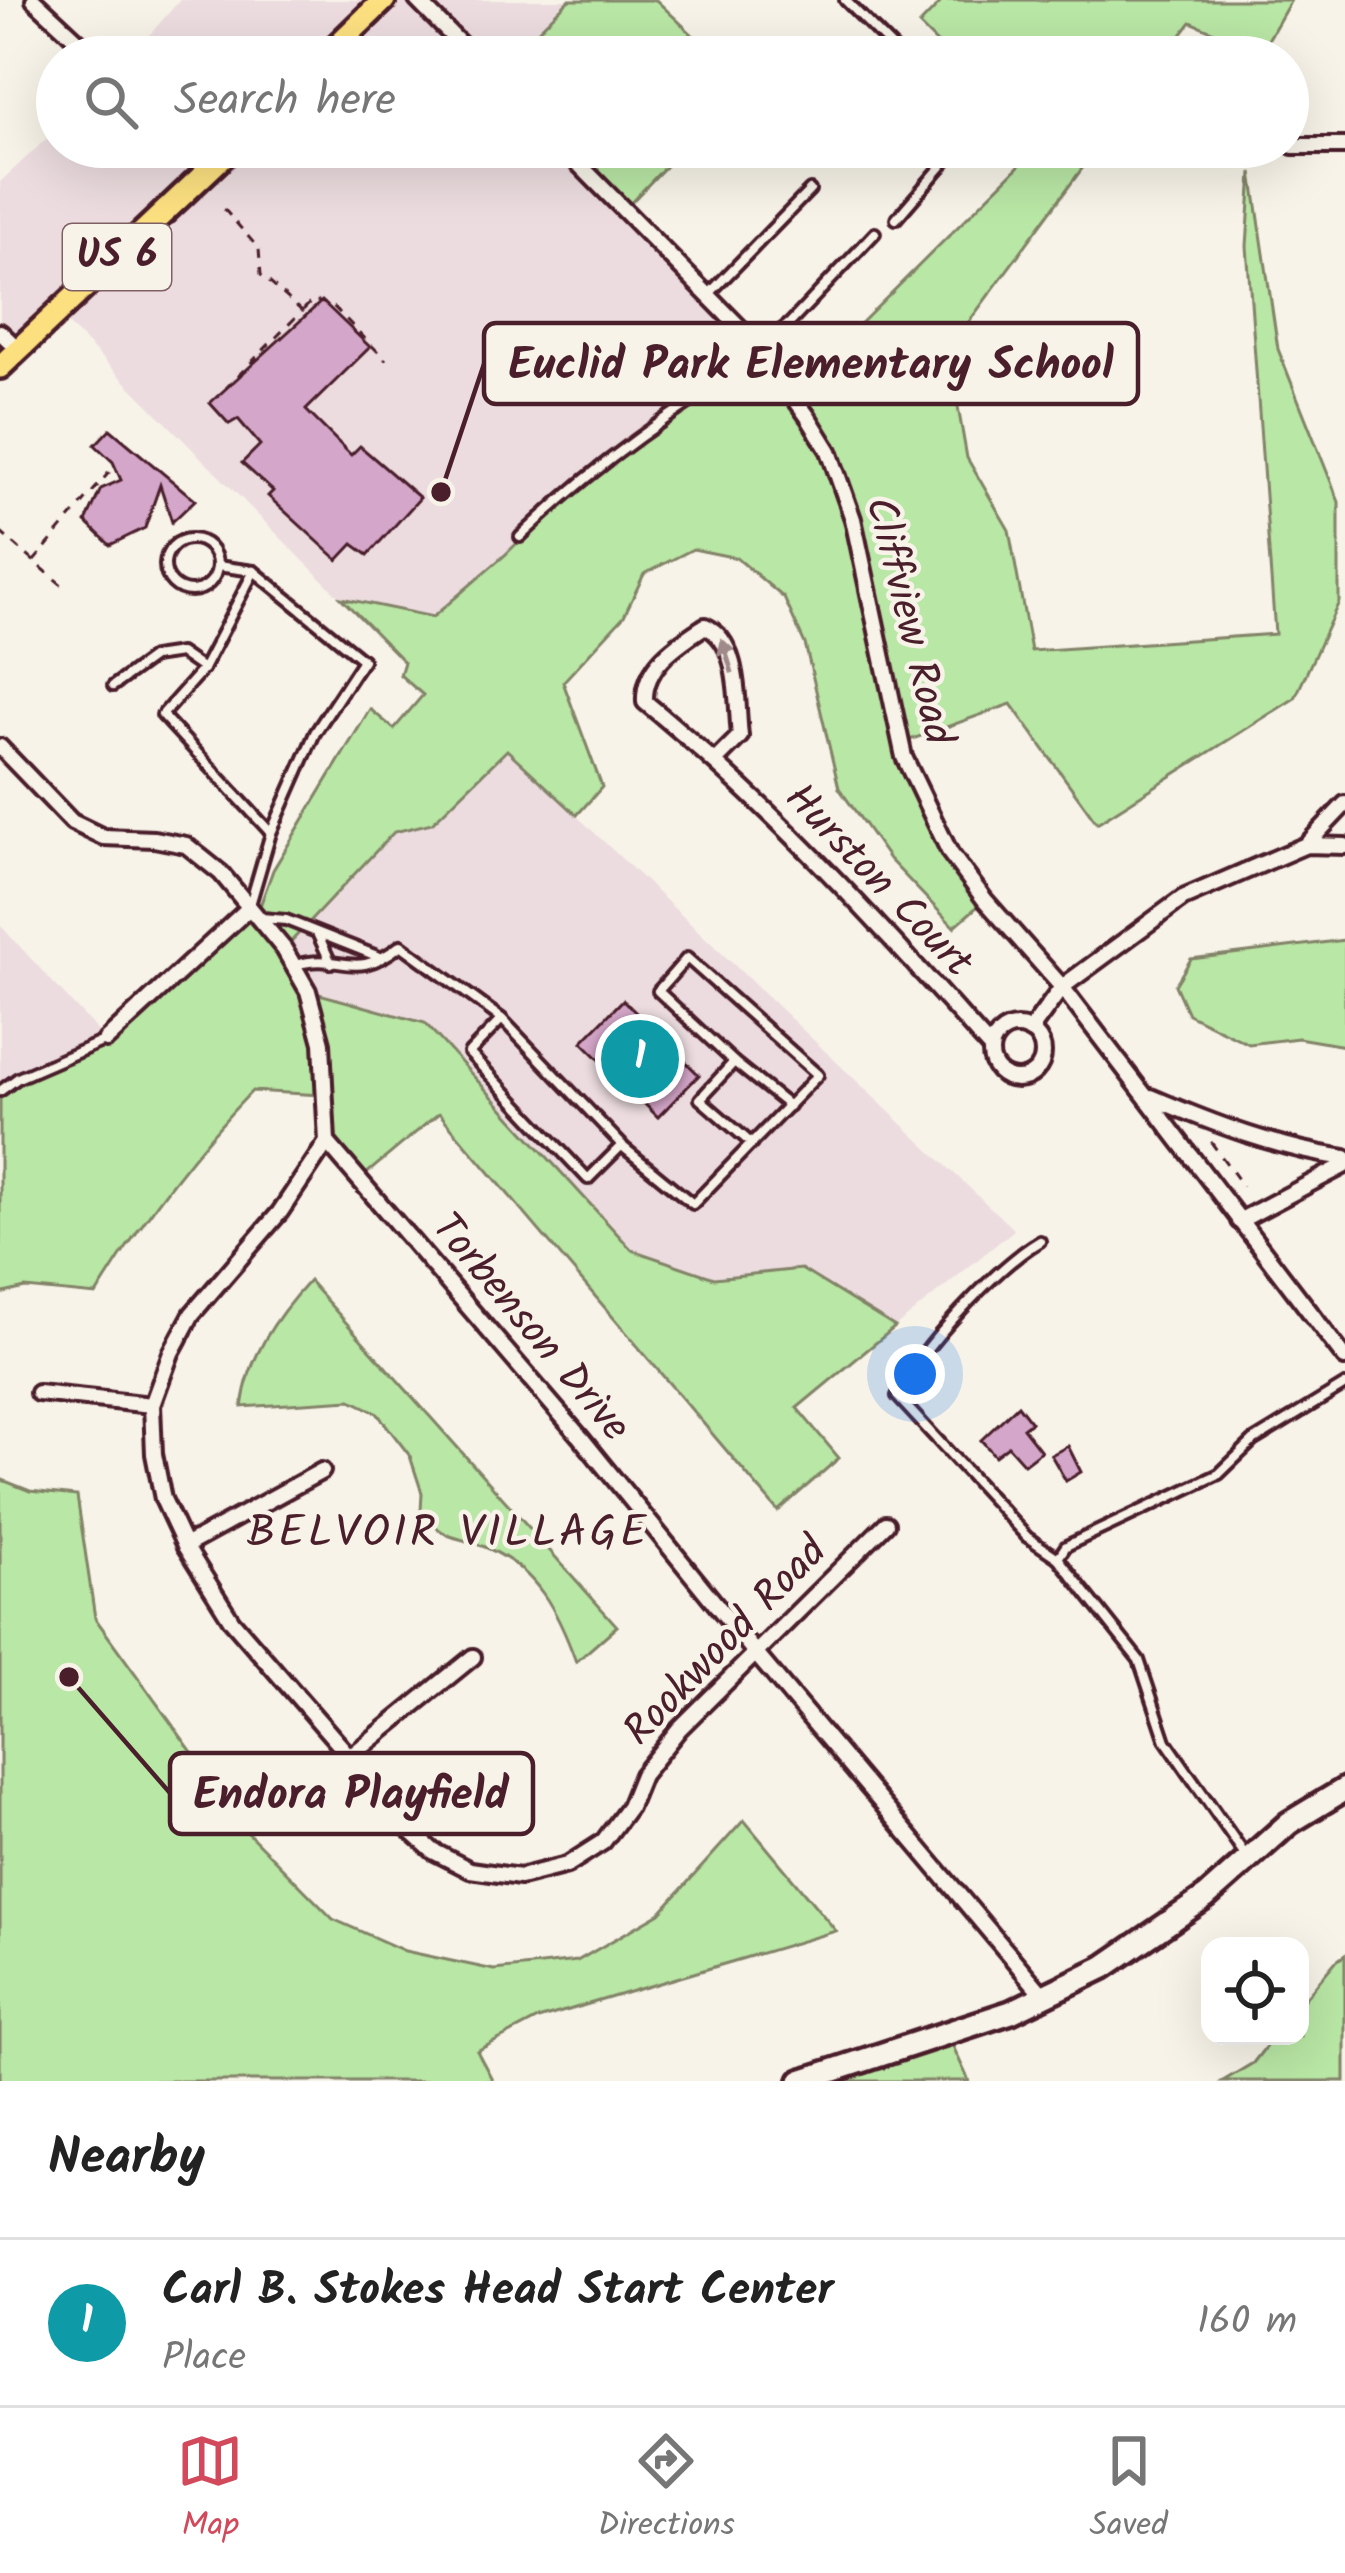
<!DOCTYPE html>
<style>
body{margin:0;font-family:Kalam,sans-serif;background:#f2f2f2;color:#222}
.controls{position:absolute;right:36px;bottom:36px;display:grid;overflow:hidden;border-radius:24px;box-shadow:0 12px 48px #0002}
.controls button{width:108px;height:108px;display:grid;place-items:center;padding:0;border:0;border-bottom:3px solid #e0e0e0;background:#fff;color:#222;font:60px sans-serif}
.you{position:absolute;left:915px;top:1374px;width:42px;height:42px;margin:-30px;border:9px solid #fff;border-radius:50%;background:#1a73e8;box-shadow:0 0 0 18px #1a73e833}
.badge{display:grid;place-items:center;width:78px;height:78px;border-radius:50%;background:#d1495b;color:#fff;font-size:39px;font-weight:700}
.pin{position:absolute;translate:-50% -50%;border:6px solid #fff;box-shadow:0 3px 12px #0006}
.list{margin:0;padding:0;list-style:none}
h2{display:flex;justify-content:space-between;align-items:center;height:156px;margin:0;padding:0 48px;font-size:51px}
h2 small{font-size:39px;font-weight:400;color:#767676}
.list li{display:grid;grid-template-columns:78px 1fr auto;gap:36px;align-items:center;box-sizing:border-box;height:168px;padding:0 48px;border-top:3px solid #e0e0e0}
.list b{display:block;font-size:45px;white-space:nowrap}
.list p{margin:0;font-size:39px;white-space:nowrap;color:#767676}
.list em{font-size:39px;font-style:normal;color:#767676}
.icon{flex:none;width:66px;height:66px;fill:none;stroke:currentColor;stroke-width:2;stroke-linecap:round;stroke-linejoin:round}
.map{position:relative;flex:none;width:1345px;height:2081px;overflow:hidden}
.search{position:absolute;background:#fff;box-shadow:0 12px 48px #0002;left:36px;right:36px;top:36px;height:132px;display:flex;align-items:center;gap:30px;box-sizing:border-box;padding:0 42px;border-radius:66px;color:#767676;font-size:45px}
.sheet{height:324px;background:#fff}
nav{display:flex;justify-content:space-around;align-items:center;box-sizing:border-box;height:168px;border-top:3px solid #e0e0e0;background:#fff;font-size:33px;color:#767676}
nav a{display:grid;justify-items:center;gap:6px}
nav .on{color:#d1495b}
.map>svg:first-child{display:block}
.built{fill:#ecdcdf}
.green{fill:#b9e7a5;stroke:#828368;stroke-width:3}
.building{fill:#d4a6c9;stroke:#4a1f2b;stroke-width:3}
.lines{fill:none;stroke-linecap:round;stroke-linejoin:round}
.lane-casing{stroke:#4a1f2b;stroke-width:16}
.street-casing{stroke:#4a1f2b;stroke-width:22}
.secondary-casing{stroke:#4a1f2b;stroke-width:30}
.primary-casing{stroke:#4a1f2b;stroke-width:30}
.path{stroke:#4a1f2b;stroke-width:3;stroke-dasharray:9 9;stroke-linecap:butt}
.lane{stroke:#f7f3e8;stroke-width:8}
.street{stroke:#f7f3e8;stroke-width:14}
.secondary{stroke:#f7f3e8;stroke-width:21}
.primary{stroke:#fce080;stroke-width:21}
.oneway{fill:#a0898a}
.labels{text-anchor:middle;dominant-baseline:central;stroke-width:9;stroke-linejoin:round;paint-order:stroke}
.shield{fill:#f7f3e8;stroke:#7e5f64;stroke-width:3}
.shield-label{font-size:39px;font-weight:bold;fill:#4a1f2b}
.street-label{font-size:42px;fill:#4a1f2b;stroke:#f7f3e8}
.neighbourhood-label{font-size:45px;letter-spacing:3px;fill:#4a1f2b;stroke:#f7f3e8}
.leader{fill:none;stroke:#4a1f2b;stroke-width:4.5}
.callout-dot{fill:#4a1f2b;stroke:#f7f3e8;stroke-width:4.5}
.callout{fill:#f7f3e8;stroke:#4a1f2b;stroke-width:4.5}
.callout-label{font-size:45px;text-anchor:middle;font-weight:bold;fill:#4a1f2b}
</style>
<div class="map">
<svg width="1345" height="2081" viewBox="0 0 1345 2081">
<rect width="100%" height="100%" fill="#f7f3e8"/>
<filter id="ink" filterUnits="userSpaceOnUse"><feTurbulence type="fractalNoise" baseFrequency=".00833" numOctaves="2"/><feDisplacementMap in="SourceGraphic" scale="24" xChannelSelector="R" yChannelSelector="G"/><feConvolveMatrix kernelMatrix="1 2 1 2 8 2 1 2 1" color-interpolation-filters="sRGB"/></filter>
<g filter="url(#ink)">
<!-- built -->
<g class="built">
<path d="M180,0H569L511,57H130Z"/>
<path d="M57,129V147H562L762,357L440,698L58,314L0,367V182Z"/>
<path d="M507,750L1014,1230L895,1327L801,1269L714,1278L631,1250L425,1023L308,991L284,949L395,832L432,823Z"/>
<path d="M0,925L106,1040L0,1091Z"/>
</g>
<!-- green -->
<g class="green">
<path d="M569,0H656L716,57H511Z"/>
<path d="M943,0H1291L1261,52L1191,22L1164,57H951L919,25Z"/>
<path d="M562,147H684L624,210Z"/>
<path d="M1038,147H1098L948,350L967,458L1009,530L1031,651L1275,634L1247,246L1252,172L1278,349L1339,502V602L1295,698L1097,823L1011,704L901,743L950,853L985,900L954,927L889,859L839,788L805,644L784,598L737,558L693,549L644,574L624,616L563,682L602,787L577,815L507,750L432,823L394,832L284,949L308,991L425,1023L632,1250L714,1278L801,1269L895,1327L797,1408L839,1458L778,1511L439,1113L359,1180L327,1142L321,1095L252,1091C190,1155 142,1220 96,1295L25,1288L0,1294V1091L18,1078L106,1040L248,909L256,917L273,870L370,709L394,729L423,695L400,675L404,662L341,598L433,617L505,555L580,481L762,357L791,393Z"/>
<path d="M1345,940V1046L1298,1038L1249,1044L1188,1014L1175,985L1191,959Z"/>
<path d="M309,1281L617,1626L576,1662C558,1612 537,1569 485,1547C450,1533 449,1544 421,1511L422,1493L410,1456L377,1413L351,1400L242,1407C248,1357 276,1317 309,1281Z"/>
<path d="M0,1479L30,1491L77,1496L95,1618L234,1810L321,1749L336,1770L248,1833L333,1919L405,1951L494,1970L577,1961L660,1913L744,1820L836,1931L538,2019L477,2051L493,2081H0Z"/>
<path d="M1345,1955V2081H1223L1253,2063L1274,2036H1300V2004L1335,1962Z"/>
<path d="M947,2033L969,2081H801Z"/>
</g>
<!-- building -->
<g class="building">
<path d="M322,301L370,347L306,410L351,455L360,446L420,498L368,555L353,544L338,560L268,496L273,491L242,463L260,445L238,419L229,424L210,403Z"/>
<path d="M110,429L195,500L172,522L160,485L145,528L110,545L86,522L101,489L121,480L113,462L95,445Z"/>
<path d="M623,1000L699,1075L658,1117L582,1042Z"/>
<path d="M1018,1405L1031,1422L1023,1428L1041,1451L1024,1464L1008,1446L995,1456L981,1440Z"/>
<path d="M1068,1446L1081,1472L1066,1481L1051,1455Z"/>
</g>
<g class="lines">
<defs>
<g id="lane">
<path d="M845,0L902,57"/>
<path d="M896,219L958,147"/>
<path d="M709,294L810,190"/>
<path d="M759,348L790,323L875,233"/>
<path d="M520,537C593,466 675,409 762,357"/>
<circle cx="191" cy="565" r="26"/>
<path d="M217,566L254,571"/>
<path d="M113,686L153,657L180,653L203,669"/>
<path d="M249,908L271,833L162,715L203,669L254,571L363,660L315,733L271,833"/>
<path d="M261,918L286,920L382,958"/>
<path d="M318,935L331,963"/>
<path d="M295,965C343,951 352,984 401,945L502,1019L622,1145L588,1179L469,1053L502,1019"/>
<path d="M734,1062L789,1106"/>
<path d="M0,1091L18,1078L106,1040"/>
<path d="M622,1146L693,1204L818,1075L687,958L658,991L734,1062L700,1099L752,1144"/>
<path d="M1040,1241C996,1267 919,1350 897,1396L1027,1537L1058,1558"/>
<path d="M1248,1859L1166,1741L1139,1660L1058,1558L1066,1546L1219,1474L1253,1441L1345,1385"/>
</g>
<g id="street">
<path d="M34,0L95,57"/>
<path d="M417,0L473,57"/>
<path d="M1293,146H1345"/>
<path d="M192,147L212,166"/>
<path d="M562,147L755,343L808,417L829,451L853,519L904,757L950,853L985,900L1062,987L1345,1358"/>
<path d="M0,332L19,350"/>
<path d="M0,747L72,822L103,837L154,839L186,845L221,873L284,949L308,991L322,1043L327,1142L581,1438L757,1655L1043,1995"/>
<path d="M715,761L740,736C736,703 741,642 705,626C678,644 643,665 645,702C771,805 883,928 991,1049"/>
<path d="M1306,845L1345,804"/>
<circle cx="1017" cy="1053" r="26"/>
<path d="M1030,1031L1062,987L1183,898L1306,845L1345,846"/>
<path d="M106,1040L248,909"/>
<path d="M1151,1097C1214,1124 1277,1148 1345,1158"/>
<path d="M327,1142L280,1212L192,1314L171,1353L152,1405L154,1454L163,1499L185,1546L232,1621L350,1757L397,1818L433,1851L470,1870L520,1877L567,1865L603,1842L629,1807L642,1775L679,1729L886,1524"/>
<path d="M1239,1221L1345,1165"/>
<path d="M38,1393L152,1405"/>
<path d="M185,1546L322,1471"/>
<path d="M350,1757L473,1657"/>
</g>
<path id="secondary" d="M801,2081L1011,2012L1104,1967L1206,1897L1289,1823L1345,1789"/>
<g id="primary">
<path d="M325,57L384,0"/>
<path d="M0,367L233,147"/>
</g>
</defs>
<!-- lane casing -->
<use href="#lane" class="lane-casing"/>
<!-- street casing -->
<use href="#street" class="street-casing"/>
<!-- secondary casing -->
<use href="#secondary" class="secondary-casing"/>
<!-- primary casing -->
<use href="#primary" class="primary-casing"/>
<!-- path -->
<g class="path">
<path d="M224,209L259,249L261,275L302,311L226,388"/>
<path d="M303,310L313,300L333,306L386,360"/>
<path d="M0,532L63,586"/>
<path d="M34,561L111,470"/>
<path d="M1211,1142L1243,1186"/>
</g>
<!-- lane -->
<use href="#lane" class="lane"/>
<!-- street -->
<use href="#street" class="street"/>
<!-- secondary -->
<use href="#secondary" class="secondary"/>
<!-- primary -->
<use href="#primary" class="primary"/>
</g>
<!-- one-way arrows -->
<defs><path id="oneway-solid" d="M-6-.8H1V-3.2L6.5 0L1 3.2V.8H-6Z" transform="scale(3)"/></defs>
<use class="oneway" href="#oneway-solid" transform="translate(727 656) rotate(-107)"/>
</g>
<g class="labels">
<!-- shield labels -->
<rect class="shield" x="63" y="224" width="108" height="66" rx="9"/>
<g class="shield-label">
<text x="117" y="257">US 6</text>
</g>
<!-- street labels -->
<g class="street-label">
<text transform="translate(908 621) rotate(76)">Cliffview Road</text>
<text transform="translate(878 881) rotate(46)">Hurston Court</text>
<text transform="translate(530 1328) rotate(50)">Torbenson Drive</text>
<text transform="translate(726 1642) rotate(-46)">Rookwood Road</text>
</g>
<!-- neighbourhood labels -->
<g class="neighbourhood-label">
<text x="448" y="1534">BELVOIR VILLAGE</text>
</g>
</g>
<!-- callouts -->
<path class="leader" d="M441 492L484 364M69 1677L170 1793"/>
<g class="callout-dot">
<circle cx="441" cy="492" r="12"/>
<circle cx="69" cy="1677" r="12"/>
</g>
<g class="callout">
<rect x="484" y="323" width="654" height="81" rx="12"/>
<rect x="170" y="1753" width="363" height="81" rx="12"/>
</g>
<g class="callout-label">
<text x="811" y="379">Euclid Park Elementary School</text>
<text x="351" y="1809">Endora Playfield</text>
</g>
</svg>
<div class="controls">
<button><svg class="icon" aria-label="locate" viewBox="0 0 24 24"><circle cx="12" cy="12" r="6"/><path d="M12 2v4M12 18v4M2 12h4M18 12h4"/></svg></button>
</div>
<div class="you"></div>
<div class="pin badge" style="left:640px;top:1059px;background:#0f9aa8">1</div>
<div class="search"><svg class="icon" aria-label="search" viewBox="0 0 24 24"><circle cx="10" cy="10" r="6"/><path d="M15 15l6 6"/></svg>Search here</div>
</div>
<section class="sheet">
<h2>Nearby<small></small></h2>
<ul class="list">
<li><span class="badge" style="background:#0f9aa8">1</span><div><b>Carl B. Stokes Head Start Center</b><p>Place</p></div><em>160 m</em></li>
</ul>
</section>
<nav>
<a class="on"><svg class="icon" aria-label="map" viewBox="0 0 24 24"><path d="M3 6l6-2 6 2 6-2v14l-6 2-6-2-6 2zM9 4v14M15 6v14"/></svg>Map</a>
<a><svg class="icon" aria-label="directions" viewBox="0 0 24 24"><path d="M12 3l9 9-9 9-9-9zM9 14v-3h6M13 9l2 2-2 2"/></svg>Directions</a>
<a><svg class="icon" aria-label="saved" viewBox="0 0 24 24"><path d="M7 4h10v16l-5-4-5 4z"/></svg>Saved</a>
</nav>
